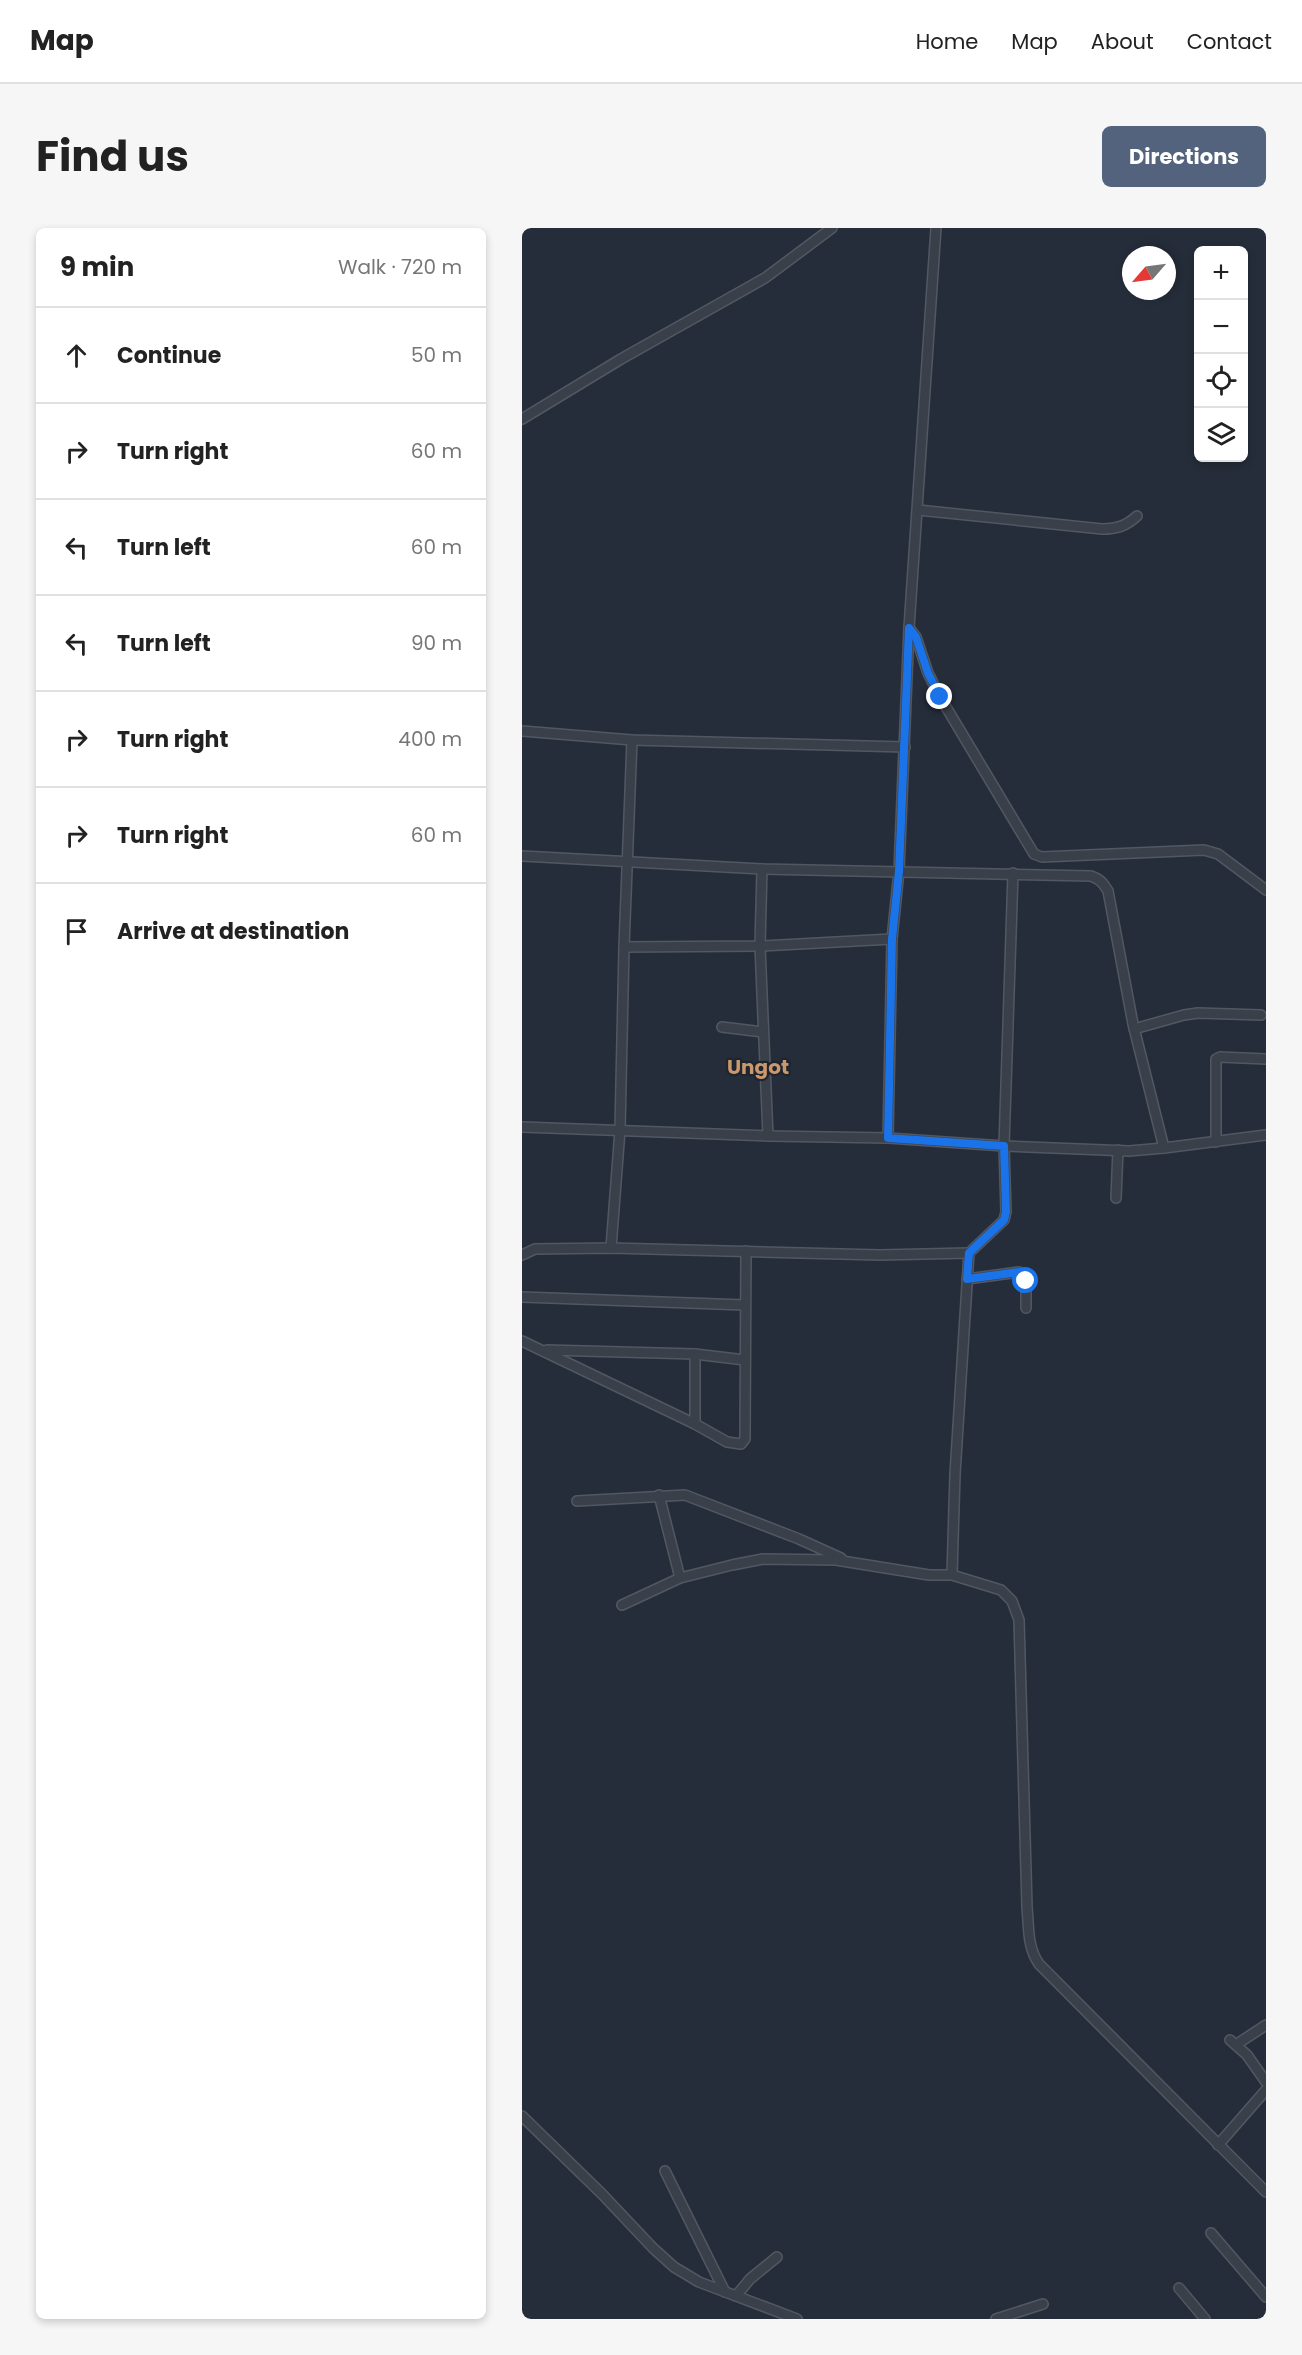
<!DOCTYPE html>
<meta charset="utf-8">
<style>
body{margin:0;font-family:Poppins,sans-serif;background:#f6f6f6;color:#222}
.controls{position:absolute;right:18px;top:18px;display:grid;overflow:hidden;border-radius:9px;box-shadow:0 3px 9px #0003}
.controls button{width:54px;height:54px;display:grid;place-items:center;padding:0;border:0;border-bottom:2px solid #e0e0e0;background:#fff;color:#222;font:30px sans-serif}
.compass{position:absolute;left:600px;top:18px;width:54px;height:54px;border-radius:50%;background:#fff;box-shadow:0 3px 9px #0003;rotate:242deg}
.stop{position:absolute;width:18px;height:18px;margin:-14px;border:4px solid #1a73e8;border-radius:50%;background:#fff}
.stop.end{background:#1a73e8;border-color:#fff;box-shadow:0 2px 6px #0008}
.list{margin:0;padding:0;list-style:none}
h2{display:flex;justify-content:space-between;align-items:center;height:78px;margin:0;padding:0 24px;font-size:26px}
h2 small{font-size:20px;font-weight:400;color:#767676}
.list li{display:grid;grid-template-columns:39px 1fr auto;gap:18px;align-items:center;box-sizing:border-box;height:96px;padding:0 24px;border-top:2px solid #e0e0e0}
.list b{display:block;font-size:22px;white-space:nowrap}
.list em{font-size:20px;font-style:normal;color:#767676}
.icon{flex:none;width:33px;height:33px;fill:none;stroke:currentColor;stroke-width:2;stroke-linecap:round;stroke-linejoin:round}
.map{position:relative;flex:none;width:744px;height:2091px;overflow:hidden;border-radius:9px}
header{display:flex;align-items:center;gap:36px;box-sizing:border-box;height:84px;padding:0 30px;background:#fff;border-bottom:2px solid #e0e0e0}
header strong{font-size:28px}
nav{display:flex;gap:33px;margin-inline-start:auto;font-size:21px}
.intro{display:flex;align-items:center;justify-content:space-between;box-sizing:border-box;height:144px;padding:0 36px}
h1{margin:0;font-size:42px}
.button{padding:15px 27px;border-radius:9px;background:#54637d;color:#fff;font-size:21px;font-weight:700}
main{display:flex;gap:36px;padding:0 36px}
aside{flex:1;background:#fff;border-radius:9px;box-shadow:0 3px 9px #0003}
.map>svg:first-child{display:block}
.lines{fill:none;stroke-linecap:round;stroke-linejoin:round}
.minor-casing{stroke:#515862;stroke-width:12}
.minor{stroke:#39404a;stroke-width:9}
.route{stroke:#1a73e8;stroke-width:8}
.labels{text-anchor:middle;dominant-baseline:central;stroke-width:4.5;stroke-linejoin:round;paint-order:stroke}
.quarter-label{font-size:20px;font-weight:bold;fill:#c9986c;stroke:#1e252f}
</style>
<header>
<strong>Map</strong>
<nav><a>Home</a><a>Map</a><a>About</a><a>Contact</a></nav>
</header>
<div class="intro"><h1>Find us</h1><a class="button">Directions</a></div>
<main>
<aside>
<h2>9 min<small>Walk · 720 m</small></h2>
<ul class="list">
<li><svg class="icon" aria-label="ahead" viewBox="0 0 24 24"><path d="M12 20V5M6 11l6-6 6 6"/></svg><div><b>Continue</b></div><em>50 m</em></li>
<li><svg class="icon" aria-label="right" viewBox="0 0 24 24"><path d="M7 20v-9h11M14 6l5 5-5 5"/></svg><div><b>Turn right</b></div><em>60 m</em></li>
<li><svg class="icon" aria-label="left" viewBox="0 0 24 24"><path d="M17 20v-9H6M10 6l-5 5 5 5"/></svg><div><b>Turn left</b></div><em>60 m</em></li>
<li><svg class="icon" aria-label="left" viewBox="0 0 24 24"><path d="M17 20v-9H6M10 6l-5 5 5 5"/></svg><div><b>Turn left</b></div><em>90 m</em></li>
<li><svg class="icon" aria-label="right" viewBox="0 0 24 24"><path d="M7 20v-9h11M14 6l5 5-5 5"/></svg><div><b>Turn right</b></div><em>400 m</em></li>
<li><svg class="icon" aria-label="right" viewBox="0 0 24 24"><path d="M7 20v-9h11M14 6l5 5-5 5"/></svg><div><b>Turn right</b></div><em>60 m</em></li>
<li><svg class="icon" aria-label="arrive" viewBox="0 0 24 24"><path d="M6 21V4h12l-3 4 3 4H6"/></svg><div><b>Arrive at destination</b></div></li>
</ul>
</aside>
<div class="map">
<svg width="744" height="2091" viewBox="0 0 744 2091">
<rect width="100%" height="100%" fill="#252d3a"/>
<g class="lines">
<defs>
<g id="minor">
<path d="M414,0L387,400L377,643L370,711L366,910L482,918L484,984L482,992L447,1025L433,1246L430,1347"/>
<path d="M0,191L99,131L243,50L310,0"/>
<path d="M396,282L580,301C595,301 604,298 615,288"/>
<path d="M387,400L394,409L406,445L418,469L512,626L520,629L682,622L696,626L744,662"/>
<path d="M0,503L110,512L383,519"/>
<path d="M0,628L240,641L569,648C578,651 581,655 586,663L611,796L642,920"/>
<path d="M240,641L238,718L246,908"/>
<path d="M491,645L482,918L607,923L642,920L744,907"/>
<path d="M102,719L238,718L370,711"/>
<path d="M200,799L241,804"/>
<path d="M612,801L662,787L676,785L739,787"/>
<path d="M0,899L246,908L366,910"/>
<path d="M694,914V831L698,829L744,831"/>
<path d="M594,970L596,922"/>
<path d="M89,1020L98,902L102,719L110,512"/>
<path d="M0,1027L13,1021L89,1020L358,1027L447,1025"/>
<path d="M445,1051L497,1044L504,1052V1080"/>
<path d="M0,1069L223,1077"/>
<path d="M0,1113L173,1196L205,1214L219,1216L223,1211L224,1023"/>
<path d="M25,1122L173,1126L223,1132"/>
<path d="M173,1196V1126"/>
<path d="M137,1267L158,1350"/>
<path d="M55,1273L163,1267L277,1311L319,1330"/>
<path d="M100,1377L158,1350L210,1337L241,1331L314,1332L407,1347H430L479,1362L490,1373L497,1392L505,1679C507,1699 505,1719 517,1736L744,1964"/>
<path d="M708,1812L725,1827L744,1854"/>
<path d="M715,1816L744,1797"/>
<path d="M0,1888L80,1966L131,2020L152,2039L177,2054L275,2091"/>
<path d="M696,1917L744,1862"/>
<path d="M143,1943L203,2064"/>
<path d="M689,2005L744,2069"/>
<path d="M657,2060L683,2091"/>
<path d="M214,2068L228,2051L255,2029"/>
<path d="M474,2091L521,2076"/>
</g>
</defs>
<!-- minor casing -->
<use href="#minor" class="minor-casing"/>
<!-- minor -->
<use href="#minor" class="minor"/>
</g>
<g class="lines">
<!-- route -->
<path class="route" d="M418,469L406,445L394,409L387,400L377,643L370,711L366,910L482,918L484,984L482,992L447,1025L445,1051L497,1044L504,1053"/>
</g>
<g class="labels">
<!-- quarter labels -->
<g class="quarter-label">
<text x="236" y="839">Ungot</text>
</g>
</g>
</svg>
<div class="controls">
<button>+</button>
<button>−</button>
<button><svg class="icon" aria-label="locate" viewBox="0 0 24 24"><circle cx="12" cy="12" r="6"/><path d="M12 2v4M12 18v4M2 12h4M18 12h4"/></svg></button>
<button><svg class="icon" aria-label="layers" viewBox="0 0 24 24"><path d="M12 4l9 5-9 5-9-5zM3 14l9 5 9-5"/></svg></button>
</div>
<svg class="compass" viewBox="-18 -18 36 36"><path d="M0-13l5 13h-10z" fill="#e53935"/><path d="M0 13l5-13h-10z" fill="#767676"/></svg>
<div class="stop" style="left:504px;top:1053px"></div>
<div class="stop end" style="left:418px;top:469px"></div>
</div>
</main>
